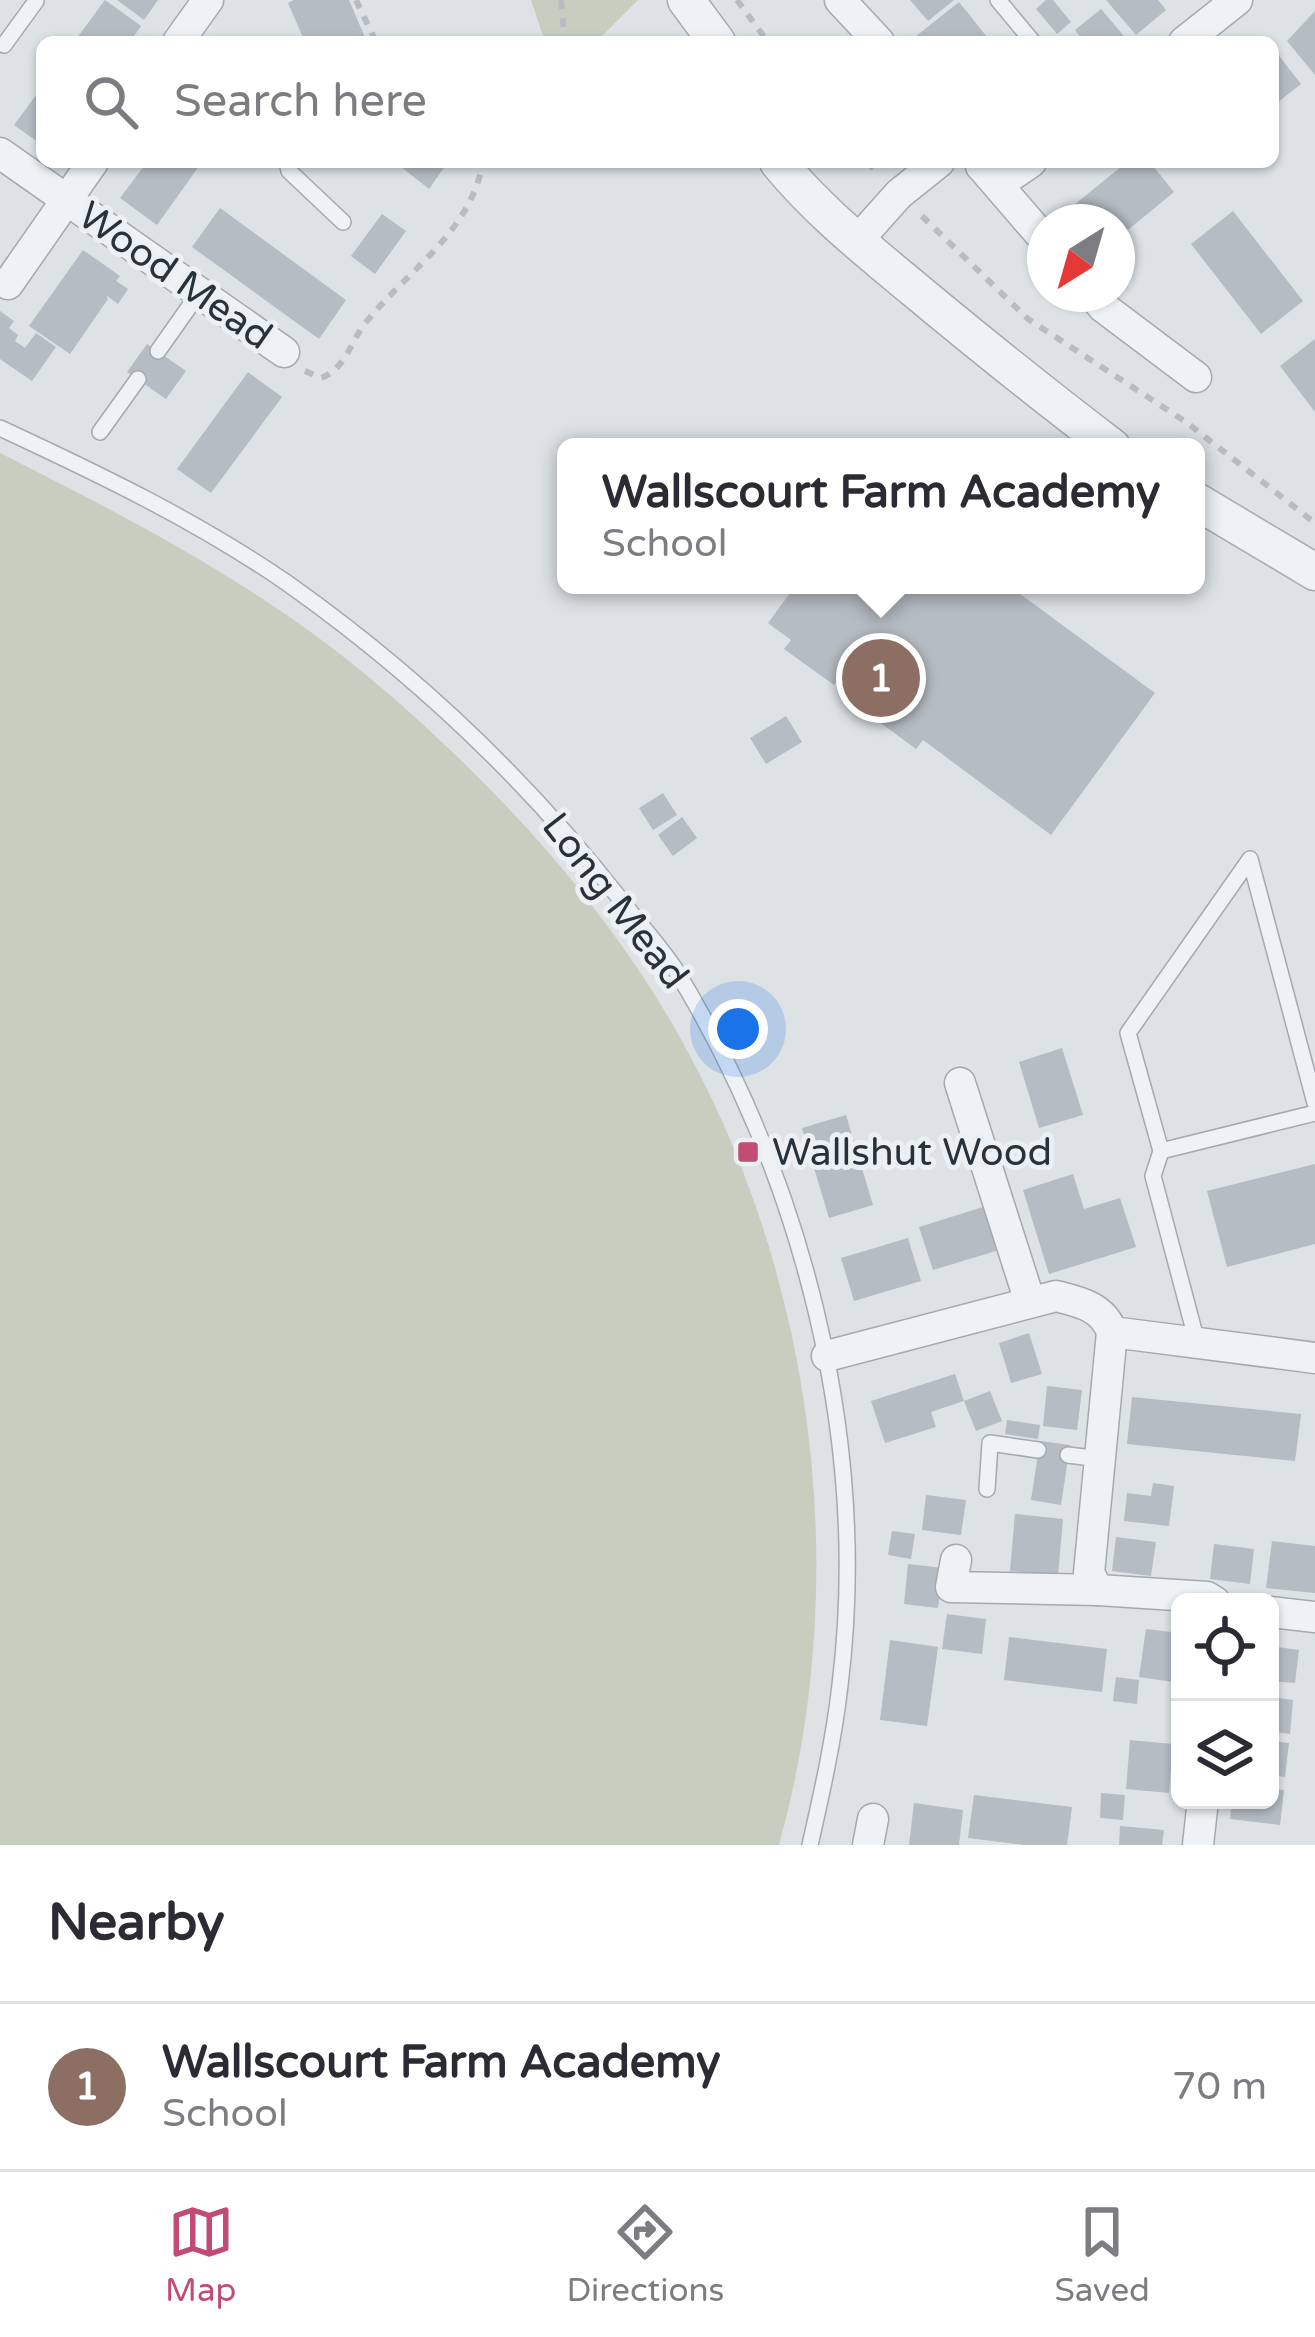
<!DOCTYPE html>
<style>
body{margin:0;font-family:"Varela Round",sans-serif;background:#f2f2f3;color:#2b2b33}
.controls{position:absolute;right:36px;bottom:36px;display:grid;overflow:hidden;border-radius:18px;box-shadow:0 3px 9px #0004}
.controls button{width:108px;height:108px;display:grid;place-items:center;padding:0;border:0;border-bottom:3px solid #e1e1e2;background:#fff;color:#2b2b33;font:60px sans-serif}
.compass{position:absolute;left:1027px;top:204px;width:108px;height:108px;border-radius:50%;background:#fff;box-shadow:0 3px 9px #0004;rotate:217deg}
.you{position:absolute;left:738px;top:1029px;width:42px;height:42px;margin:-30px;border:9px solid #fff;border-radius:50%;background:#1a73e8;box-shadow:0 0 0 18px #1a73e833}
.badge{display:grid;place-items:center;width:78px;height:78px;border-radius:50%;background:#c24b73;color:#fff;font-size:39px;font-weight:700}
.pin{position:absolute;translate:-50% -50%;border:6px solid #fff;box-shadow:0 3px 12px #0006}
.popup{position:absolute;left:557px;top:438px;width:648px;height:156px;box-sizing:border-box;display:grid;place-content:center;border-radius:18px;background:#fff;filter:drop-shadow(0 3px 9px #0005);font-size:39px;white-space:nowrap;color:#7c7c81}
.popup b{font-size:45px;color:#2b2b33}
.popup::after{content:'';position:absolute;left:50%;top:100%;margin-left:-24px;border:24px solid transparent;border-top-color:#fff}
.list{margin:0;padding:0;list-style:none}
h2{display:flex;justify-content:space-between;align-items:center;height:156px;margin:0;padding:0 48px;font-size:51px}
h2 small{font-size:39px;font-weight:400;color:#7c7c81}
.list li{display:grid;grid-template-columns:78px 1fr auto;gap:36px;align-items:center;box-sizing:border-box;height:168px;padding:0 48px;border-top:3px solid #e1e1e2}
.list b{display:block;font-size:45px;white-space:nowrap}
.list p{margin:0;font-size:39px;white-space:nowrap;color:#7c7c81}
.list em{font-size:39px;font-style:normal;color:#7c7c81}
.icon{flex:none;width:66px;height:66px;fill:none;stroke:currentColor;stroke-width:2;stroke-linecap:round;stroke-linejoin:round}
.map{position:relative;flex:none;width:1315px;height:1845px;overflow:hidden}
.search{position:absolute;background:#fff;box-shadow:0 3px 9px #0004;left:36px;right:36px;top:36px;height:132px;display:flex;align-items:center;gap:30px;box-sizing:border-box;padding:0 42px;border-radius:18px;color:#7c7c81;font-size:45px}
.sheet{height:324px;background:#fff}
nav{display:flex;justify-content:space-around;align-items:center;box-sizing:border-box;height:168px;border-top:3px solid #e1e1e2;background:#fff;font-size:33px;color:#7c7c81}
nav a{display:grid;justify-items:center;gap:6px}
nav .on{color:#c24b73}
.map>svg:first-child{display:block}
.green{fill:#c6cfbf}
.building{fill:#b5bcc2}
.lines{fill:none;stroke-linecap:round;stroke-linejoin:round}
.service-casing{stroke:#a3aaaf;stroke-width:18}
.minor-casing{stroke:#a3aaaf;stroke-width:33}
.tertiary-casing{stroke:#a3aaaf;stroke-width:39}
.path{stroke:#b7bcc0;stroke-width:6;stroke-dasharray:9 9;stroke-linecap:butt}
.service{stroke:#eff2f4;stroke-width:15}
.minor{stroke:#eff2f4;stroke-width:30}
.tertiary{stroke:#eff2f4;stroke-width:36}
.poi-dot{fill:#c24b73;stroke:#ecf0f3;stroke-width:4.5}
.labels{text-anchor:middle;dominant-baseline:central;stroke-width:10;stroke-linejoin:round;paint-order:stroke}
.street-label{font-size:39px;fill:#28323b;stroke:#ecf0f3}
.poi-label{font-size:39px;fill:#28323b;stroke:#ecf0f3;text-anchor:start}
</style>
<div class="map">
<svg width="1315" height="1845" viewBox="0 0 1315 1845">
<rect width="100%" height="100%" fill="#dde2e5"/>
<!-- green -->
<g class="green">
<path d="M531,0H638L596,42H545Z"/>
<path d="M0,453C127,517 255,583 365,674C473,764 575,870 651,989C810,1238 858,1561 779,1845H0Z"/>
</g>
<!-- building -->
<g class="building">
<path d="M105,0L141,26L130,42H74Z"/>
<path d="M117,0H158L144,20Z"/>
<path d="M294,0H349L367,42H305L288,3Z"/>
<path d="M910,0H954L928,21Z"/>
<path d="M1046,0H1053L1071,22L1057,34L1036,9Z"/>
<path d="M1106,0H1158L1166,10L1136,35Z"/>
<path d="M959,2L991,42H919L915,37Z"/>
<path d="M1101,9L1129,42H1084L1075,30Z"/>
<path d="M1315,11V75L1287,41Z"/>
<path d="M1273,48L1301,84L1273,106Z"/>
<path d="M42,87V145L14,125Z"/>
<path d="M147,162H202L157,225L120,198Z"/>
<path d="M395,162H448L429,189Z"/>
<path d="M1127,162H1150L1174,192L1117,239V222H1053Z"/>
<path d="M220,208L346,300L319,339L192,247Z"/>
<path d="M1233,211L1303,301L1261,334L1191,244Z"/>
<path d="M382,214L406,231L375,274L351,256Z"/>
<path d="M83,250L120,276L116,281L128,289L118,304L106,295L108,299L70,354L29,326Z"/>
<path d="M0,311L14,321L9,328L18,335L15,341L25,348L36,333L56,347L32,381L0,359Z"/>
<path d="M1315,339V412L1280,366Z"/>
<path d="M147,344L186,371L166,399L127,372Z"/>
<path d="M248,372L282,397L211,493L177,469Z"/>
<path d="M796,585H1008L1155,693L1051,835L923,740L916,749L871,716L879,705L840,677L834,685L784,649L791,640L768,623Z"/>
<path d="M786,716L802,742L766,764L750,738Z"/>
<path d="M663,793L677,815L653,830L639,808Z"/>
<path d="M682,817L697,838L673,856L658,835Z"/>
<path d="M1062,1048L1083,1115L1039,1128L1019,1062Z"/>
<path d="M846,1115L873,1205L829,1218L802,1128Z"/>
<path d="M1315,1164V1244L1227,1267L1207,1191Z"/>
<path d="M1073,1174L1084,1209L1120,1198L1136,1247L1049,1274L1023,1190Z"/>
<path d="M986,1206L999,1250L933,1270L919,1227Z"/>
<path d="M908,1238L921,1281L854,1301L841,1258Z"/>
<path d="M1029,1333L1042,1374L1011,1383L999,1343Z"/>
<path d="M955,1374L964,1401L931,1412L936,1427L885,1443L871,1401Z"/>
<path d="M1047,1386L1082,1390L1077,1430L1043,1426Z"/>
<path d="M990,1391L1002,1421L976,1431L964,1401Z"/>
<path d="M1132,1397L1301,1414L1295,1461L1127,1444Z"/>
<path d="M1007,1420L1040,1425L1038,1439L1005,1434Z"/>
<path d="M1040,1441L1070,1445L1061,1505L1031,1500Z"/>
<path d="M1153,1483L1174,1486L1169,1526L1124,1521L1127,1493L1151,1496Z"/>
<path d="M926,1495L966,1500L961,1535L922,1530Z"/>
<path d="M1015,1514L1063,1519L1058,1575L1010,1571Z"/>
<path d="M892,1531L915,1534L911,1559L888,1555Z"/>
<path d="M1116,1537L1156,1542L1151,1576L1112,1571Z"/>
<path d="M1272,1541L1315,1546V1593L1266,1588Z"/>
<path d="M1214,1544L1254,1549L1250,1584L1210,1579Z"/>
<path d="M908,1564L943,1568L938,1608L904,1604Z"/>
<path d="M947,1614L986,1619L982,1654L942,1649Z"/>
<path d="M1146,1629L1180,1633V1683L1139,1677Z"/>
<path d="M1009,1637L1107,1649L1102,1692L1004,1680Z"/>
<path d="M890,1640L938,1647L927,1726L880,1720Z"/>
<path d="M1270,1646L1299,1650L1295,1683L1270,1681Z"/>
<path d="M1116,1677L1139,1680L1137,1704L1113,1701Z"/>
<path d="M1270,1697L1293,1700L1290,1734L1270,1731Z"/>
<path d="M1130,1740L1173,1744L1169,1793L1126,1789Z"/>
<path d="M1270,1741L1289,1743L1285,1777L1270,1775Z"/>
<path d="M1270,1789L1284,1790L1280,1825L1230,1819L1232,1800H1270Z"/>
<path d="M1101,1793L1125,1795L1123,1820L1100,1818Z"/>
<path d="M974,1795L1072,1807L1067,1845H1024L968,1838Z"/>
<path d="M914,1803L963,1810L959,1845H909Z"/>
<path d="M1120,1826L1164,1830L1162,1845H1119Z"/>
</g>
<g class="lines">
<defs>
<g id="service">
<path d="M998,0L1033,42"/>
<path d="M4,45L36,1"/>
<path d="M287,162L289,171L343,222"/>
<path d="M158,351L199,293"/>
<path d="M0,428C99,474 197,521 287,583C413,672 526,779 621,900C639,924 661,947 677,972C803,1180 870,1441 840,1685C834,1739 822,1792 810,1845"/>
<path d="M100,432L138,379"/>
<path d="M1161,1151L1315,1113"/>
<path d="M1197,1342L1153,1176L1161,1151L1128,1033L1250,859L1315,1103"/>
<path d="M1068,1455L1100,1459"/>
<path d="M987,1489L990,1443L1038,1450"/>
</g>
<g id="minor">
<path d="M840,0L879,42"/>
<path d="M178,42L208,0"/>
<path d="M1184,42L1237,0"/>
<path d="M0,153L284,352"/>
<path d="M981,166L994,176L1006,179L1031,162"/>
<path d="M982,167L1045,240"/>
<path d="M857,241L899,194L939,162"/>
<path d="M8,284L93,162"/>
<path d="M1092,294L1103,307L1196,377"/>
<path d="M960,1083L1030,1302"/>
<path d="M1112,1332L1089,1573L1098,1590L1207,1597L1215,1602"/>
<path d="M827,1356L1056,1296C1080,1302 1103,1307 1112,1332L1315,1358"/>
<path d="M956,1560L951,1587L1098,1590"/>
<path d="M1270,1612L1315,1617"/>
<path d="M868,1845L873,1819"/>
<path d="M1198,1845L1203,1800"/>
</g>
<g id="tertiary">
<path d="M686,0L717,42"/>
<path d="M778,162C818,211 866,249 914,289C979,343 1045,396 1112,447"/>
<path d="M1196,501L1315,572"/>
</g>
</defs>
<!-- service casing -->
<use href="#service" class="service-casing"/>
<!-- minor casing -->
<use href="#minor" class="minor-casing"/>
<!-- tertiary casing -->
<use href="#tertiary" class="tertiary-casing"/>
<!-- path -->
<g class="path">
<path d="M356,0L376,42"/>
<path d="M561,0L565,42"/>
<path d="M737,0L768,42"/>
<path d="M867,162L878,173"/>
<path d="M922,216L1028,319L1186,422L1315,523"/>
<path d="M305,371L321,378C347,368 350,341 367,321C410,268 470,233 483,162"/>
</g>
<!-- service -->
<use href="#service" class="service"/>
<!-- minor -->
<use href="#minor" class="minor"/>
<!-- tertiary -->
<use href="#tertiary" class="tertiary"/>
</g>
<!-- markers -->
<rect class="poi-dot" x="736" y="1140" width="24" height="24" rx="6"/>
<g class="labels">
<!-- street labels -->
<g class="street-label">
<text transform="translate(175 276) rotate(35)">Wood Mead</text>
<text transform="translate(615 901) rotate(52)">Long Mead</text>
</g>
<!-- poi labels -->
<g class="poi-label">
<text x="772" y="1152">Wallshut Wood</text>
</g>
</g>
</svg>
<div class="controls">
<button><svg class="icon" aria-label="locate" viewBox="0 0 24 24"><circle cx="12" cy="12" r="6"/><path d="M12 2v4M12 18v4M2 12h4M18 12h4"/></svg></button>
<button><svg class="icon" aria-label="layers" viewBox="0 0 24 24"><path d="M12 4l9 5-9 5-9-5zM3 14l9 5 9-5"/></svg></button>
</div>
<svg class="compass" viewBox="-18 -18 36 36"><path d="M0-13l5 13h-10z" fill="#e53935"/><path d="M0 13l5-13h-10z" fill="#7c7c81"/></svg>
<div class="you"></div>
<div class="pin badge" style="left:881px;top:678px;background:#8d6e63">1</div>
<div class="popup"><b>Wallscourt Farm Academy</b>School</div>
<div class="search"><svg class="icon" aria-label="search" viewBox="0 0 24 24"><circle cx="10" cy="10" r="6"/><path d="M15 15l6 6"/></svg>Search here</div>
</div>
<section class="sheet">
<h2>Nearby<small></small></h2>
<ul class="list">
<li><span class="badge" style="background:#8d6e63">1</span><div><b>Wallscourt Farm Academy</b><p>School</p></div><em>70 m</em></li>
</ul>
</section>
<nav>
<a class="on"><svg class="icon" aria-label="map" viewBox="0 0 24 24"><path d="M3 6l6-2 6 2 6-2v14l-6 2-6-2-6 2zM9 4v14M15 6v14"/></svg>Map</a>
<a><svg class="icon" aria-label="directions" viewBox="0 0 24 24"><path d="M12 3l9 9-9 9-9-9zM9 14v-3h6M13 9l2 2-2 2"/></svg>Directions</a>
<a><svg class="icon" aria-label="saved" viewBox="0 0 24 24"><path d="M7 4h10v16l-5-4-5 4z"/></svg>Saved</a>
</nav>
